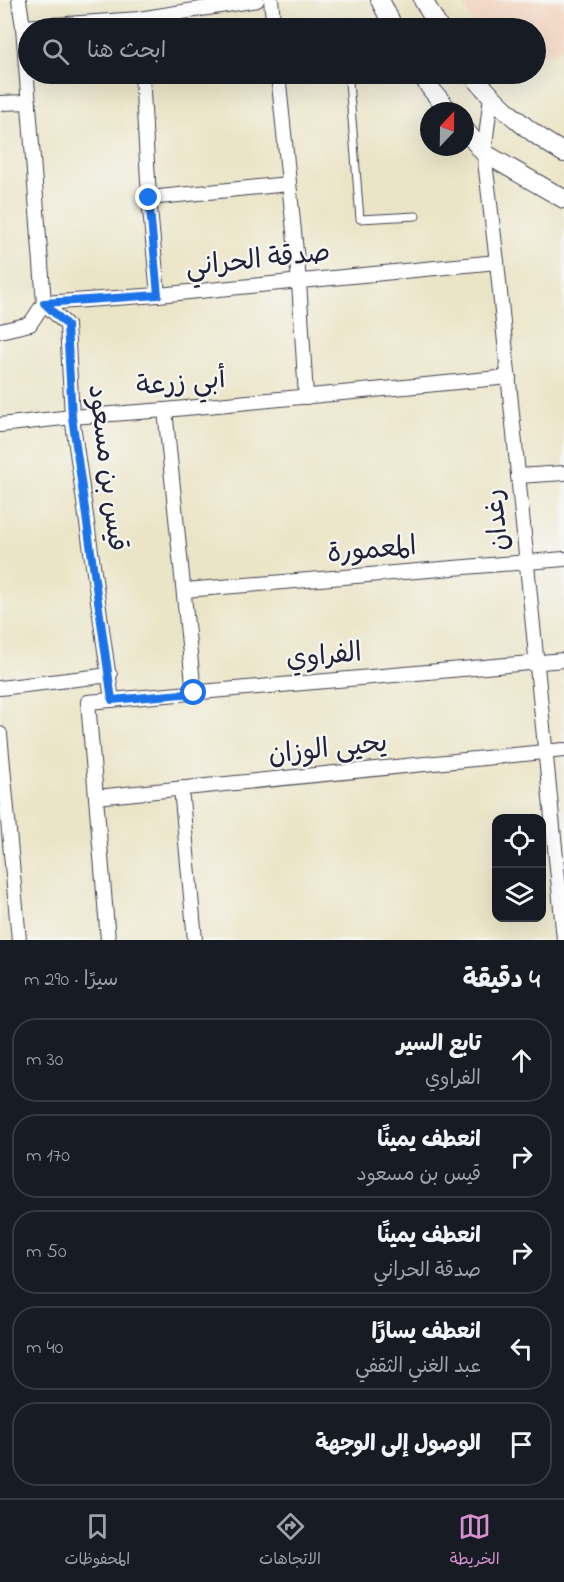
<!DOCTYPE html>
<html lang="ar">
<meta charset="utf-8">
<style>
body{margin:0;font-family:"Indie Flower","Playpen Sans Arabic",sans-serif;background:#242831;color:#f1f3f6;direction:rtl}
.controls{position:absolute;right:18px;bottom:18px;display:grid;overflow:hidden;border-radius:12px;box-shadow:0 6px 24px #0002}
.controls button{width:54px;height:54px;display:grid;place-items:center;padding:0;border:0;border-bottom:2px solid #363941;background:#171b24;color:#f1f3f6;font:30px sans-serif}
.compass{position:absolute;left:420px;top:102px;width:54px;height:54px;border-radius:50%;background:#171b24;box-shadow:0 6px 24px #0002;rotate:22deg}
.stop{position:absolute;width:18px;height:18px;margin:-14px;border:4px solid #1a73e8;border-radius:50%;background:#fff}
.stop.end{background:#1a73e8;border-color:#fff;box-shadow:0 2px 6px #0008}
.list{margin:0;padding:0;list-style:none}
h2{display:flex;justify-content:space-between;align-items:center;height:78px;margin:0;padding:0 24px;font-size:26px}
h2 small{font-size:20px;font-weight:400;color:#9ea1a6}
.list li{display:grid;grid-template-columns:39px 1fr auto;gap:18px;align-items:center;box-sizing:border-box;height:84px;margin:0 12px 12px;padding:0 12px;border:2px solid #363941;border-radius:24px}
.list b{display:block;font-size:22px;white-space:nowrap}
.list p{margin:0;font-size:20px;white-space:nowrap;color:#9ea1a6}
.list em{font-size:20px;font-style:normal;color:#9ea1a6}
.icon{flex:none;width:33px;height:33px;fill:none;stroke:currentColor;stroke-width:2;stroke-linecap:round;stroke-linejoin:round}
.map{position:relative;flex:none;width:564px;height:940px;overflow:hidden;direction:ltr}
.search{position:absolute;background:#171b24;box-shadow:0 6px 24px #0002;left:18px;right:18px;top:18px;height:66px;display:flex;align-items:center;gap:15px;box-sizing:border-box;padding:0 21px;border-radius:33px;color:#9ea1a6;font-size:22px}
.sheet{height:558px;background:#171b24}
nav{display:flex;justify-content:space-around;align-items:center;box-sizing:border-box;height:84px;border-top:2px solid #363941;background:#171b24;font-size:16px;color:#9ea1a6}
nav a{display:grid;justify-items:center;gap:3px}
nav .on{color:#d690ce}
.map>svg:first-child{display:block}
.built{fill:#f3d4bf}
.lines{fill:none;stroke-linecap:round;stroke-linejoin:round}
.lane-casing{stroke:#403f50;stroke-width:9}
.street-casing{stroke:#403f50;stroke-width:16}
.secondary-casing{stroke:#403f50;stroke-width:20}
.lane{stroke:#fff;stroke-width:7}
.street{stroke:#fff;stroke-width:14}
.secondary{stroke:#fff;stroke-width:18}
.route{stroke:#1a73e8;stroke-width:8}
.labels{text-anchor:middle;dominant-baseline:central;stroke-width:4.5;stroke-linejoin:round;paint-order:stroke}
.street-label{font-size:27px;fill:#22223b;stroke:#f6f6f2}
</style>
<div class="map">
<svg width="564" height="940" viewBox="0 0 564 940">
<rect width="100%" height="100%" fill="#f6f6f2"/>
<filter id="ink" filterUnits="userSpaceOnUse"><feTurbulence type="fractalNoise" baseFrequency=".0167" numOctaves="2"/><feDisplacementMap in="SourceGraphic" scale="12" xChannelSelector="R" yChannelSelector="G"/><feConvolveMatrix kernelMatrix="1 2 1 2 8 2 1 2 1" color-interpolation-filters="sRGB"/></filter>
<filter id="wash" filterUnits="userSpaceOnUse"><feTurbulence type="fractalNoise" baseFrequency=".008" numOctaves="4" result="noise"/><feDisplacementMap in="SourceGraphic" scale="24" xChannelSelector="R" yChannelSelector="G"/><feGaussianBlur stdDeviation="1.35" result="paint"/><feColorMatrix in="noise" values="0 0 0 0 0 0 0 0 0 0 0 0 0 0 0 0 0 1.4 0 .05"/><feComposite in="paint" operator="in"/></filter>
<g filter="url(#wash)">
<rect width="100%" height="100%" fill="#ebe5c8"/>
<!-- built -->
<path class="built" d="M461,0H564V46L536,60V28H475Z"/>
</g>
<g filter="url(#ink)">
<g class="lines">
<defs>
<path id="lane" d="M355,74L349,82L360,219L416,216"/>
<g id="street">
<path d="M19,0L23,27L44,303L67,325L72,417L112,700"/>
<path d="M271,0L274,28"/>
<path d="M23,27L139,19L257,0"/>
<path d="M142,74L149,198L158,295"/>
<path d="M278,74L299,281L306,397"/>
<path d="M491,96L484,153L497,262L564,939"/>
<path d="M0,103L29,102"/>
<path d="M149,198L288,184"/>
<path d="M44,303L158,295L497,262"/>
<path d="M0,331L30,324L44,303"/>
<path d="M165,410L194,693"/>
<path d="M0,425L72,417L165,410L509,377"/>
<path d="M518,476L564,473"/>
<path d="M185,590L564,559"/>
<path d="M0,688L110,675"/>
<path d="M0,734L19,940"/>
<path d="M181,788L195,940"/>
<path d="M96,797L564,750"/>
<path d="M108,940L88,702L564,660"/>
</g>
<g id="secondary">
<path d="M380,0L394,28"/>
<path d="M423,0L439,28"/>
<path d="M421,74L431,89L449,111"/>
<path d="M472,74C498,106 528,132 564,153"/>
<path d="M465,130L484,153L564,199"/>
</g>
</defs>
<!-- lane casing -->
<use href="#lane" class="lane-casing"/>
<!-- street casing -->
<use href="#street" class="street-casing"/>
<!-- secondary casing -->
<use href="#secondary" class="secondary-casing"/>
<!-- lane -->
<use href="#lane" class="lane"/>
<!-- street -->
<use href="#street" class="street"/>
<!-- secondary -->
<use href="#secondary" class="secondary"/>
</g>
</g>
<g class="lines" filter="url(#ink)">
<!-- route -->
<path class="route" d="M149,198L158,295L44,303L67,325L72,417L112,700L194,693"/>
</g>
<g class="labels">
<!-- street labels -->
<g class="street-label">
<text transform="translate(258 261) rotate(-6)">صدقة الحراني</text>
<text transform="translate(181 384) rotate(-5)">أبي زرعة</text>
<text transform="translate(106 468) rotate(83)">قيس بن مسعود</text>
<text transform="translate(498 520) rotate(-96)">رغدان</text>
<text transform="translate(372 551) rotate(-5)">المعمورة</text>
<text transform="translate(324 657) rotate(-5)">الفراوي</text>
<text transform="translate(328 750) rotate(-6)">يحيى الوزان</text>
</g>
</g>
</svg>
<div class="controls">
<button><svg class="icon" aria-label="locate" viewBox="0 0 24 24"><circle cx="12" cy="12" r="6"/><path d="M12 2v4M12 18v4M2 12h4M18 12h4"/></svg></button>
<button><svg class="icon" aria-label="layers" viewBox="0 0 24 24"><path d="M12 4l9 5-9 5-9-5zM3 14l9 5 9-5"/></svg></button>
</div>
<svg class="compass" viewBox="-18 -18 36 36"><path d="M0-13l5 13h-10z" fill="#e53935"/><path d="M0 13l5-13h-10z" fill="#9ea1a6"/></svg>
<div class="stop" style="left:194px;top:693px"></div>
<div class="stop end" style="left:149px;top:198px"></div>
<div class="search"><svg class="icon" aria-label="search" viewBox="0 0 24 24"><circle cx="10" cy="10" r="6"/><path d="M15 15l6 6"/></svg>ابحث هنا</div>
</div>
<section class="sheet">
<h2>4 دقيقة<small>سيرًا · 290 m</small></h2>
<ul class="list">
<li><svg class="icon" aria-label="ahead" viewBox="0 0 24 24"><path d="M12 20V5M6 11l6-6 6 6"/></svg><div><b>تابع السير</b><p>الفراوي</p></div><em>30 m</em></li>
<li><svg class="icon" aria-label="right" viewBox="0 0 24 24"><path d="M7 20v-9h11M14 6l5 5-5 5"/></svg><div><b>انعطف يمينًا</b><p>قيس بن مسعود</p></div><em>170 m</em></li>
<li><svg class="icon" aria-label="right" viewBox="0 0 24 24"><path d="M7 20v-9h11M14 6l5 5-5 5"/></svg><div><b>انعطف يمينًا</b><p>صدقة الحراني</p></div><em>50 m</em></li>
<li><svg class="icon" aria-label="left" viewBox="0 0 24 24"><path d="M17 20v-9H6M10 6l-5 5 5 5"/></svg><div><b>انعطف يسارًا</b><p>عبد الغني الثقفي</p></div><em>40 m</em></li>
<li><svg class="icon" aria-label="arrive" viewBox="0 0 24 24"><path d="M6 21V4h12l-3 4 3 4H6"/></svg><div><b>الوصول إلى الوجهة</b></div></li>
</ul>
</section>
<nav>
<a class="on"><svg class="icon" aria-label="map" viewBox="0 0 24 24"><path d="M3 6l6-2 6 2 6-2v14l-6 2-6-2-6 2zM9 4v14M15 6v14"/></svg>الخريطة</a>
<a><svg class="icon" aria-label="directions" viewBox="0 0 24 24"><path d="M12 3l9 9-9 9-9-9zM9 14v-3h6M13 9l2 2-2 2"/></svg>الاتجاهات</a>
<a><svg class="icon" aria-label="saved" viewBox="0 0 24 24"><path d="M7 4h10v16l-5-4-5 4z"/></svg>المحفوظات</a>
</nav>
